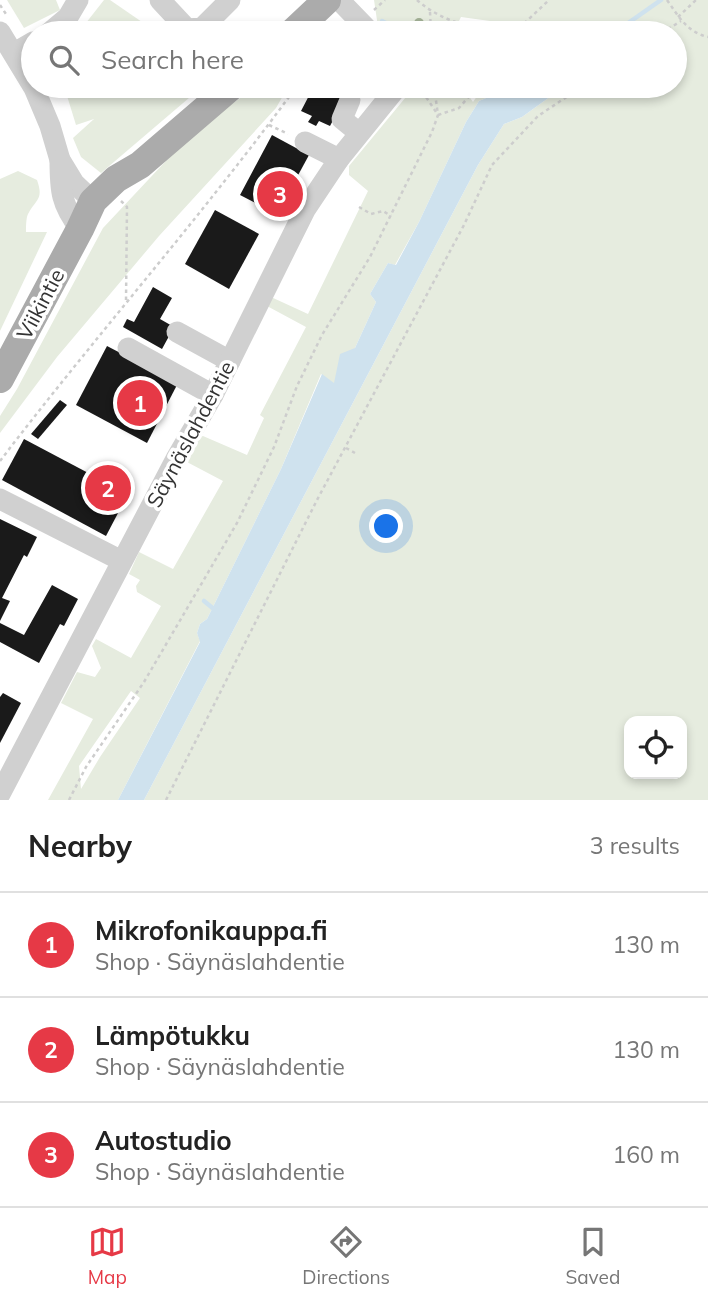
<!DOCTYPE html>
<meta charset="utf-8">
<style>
body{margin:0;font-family:Mulish,sans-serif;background:#f6f6f6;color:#222}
.controls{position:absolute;right:21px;bottom:21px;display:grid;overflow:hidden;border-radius:14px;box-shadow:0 4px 10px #0003}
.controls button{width:63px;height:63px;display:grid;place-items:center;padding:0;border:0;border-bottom:2px solid #e0e0e0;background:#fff;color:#222;font:35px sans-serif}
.you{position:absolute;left:387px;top:527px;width:24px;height:24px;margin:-18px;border:5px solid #fff;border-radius:50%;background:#1a73e8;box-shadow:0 0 0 10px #1a73e833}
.badge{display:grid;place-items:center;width:46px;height:46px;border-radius:50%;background:#e63946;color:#fff;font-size:23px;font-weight:700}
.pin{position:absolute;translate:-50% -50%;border:4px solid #fff;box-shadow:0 2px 7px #0006}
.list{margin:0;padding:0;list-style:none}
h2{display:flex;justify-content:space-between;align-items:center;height:91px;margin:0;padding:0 28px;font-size:30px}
h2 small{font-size:23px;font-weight:400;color:#767676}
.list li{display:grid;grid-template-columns:46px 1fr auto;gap:21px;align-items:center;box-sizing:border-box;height:105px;padding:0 28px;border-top:2px solid #e0e0e0}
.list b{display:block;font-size:26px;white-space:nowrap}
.list p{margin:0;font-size:23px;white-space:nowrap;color:#767676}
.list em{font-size:23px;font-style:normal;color:#767676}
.icon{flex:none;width:38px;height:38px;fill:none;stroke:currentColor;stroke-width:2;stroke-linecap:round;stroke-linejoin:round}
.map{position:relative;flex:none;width:708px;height:800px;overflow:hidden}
.search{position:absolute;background:#fff;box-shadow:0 4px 10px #0003;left:21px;right:21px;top:21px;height:77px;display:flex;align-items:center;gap:18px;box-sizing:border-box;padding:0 24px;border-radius:38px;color:#767676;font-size:26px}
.sheet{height:406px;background:#fff}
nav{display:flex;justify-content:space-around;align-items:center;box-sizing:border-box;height:98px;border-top:2px solid #e0e0e0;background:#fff;font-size:19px;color:#767676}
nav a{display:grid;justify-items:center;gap:4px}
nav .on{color:#e63946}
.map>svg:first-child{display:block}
.green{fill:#e6ecdf;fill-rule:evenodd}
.water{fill:#cfe2ee}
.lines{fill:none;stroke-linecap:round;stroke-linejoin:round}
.stream{stroke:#cfe2ee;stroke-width:4.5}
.building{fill:#1a1a1a}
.path{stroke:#cdcdcd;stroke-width:2.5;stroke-dasharray:3.5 3.5;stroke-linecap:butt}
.minor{stroke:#d0d0d0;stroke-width:21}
.major{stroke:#ababab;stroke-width:28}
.tree{fill:#a2b095}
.labels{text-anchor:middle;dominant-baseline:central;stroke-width:7;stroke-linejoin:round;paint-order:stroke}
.street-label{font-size:21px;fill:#333;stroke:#fff}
</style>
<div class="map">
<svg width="708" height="800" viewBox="0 0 708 800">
<rect width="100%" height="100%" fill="#fff"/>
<!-- green -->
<g class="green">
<path d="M7,0H56L60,10L24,28Z"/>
<path d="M104,0H110L158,33H65L82,28Z"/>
<path d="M374,0H708V800H144L478,165L504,124L522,117L565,86H675V33H520L511,24L461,17L453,33H385L378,27ZM629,721H682V774H629Z"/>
<path d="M64,86H203L101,173L81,157L73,138L94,119L76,125Z"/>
<path d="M257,86H284V94L276,108L159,236L57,357L0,433V416L17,389L103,228L194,131Z"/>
<path d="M415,86H474L468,95L473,102L484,86H510L505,90L479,101L466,122L419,222L395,265L388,263L370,294L376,302L355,348L334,384L321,374L281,469L207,619L200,624L197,633L200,641L118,800H48L93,719L61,703L77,672L95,677L101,668L92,646L96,639L131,658L161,606L137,592L136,586L140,580L129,574L139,552L173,569L223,481L185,461L197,438L203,436L247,455L264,418L260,415L306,327L267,306L271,297L308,314L368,191L349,175V166ZM131,691L140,698L100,757L81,789L79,766Z"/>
<path d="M18,171L37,180C44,200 36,199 28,214C26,218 26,227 26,232H47L0,331V179Z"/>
</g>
<!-- water -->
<path class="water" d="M510,86H565L522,117L504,124L478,165L144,800H118L200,642L197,633L200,624L207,619L281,469L322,374L334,383L340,354L355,348L376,302L370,294L388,263L396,265L419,222L466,122L479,101L505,90Z"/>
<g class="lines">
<!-- stream -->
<g class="stream">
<path d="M382,21L404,33"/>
<path d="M614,33L661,0"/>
<path d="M463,86L470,91"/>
<path d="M204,601L215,610"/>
</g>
</g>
<!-- building -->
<g class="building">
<path d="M314,86H351L330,126L319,121L316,126L308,122L312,116L301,111Z"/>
<path d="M272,135L309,155L277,214L240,195Z"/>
<path d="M215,210L259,234L229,289L185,264Z"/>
<path d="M153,287L172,298L160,319L174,327L162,349L123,327L127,319L134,322Z"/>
<path d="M107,346L178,383L147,443L76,405Z"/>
<path d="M60,400L67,405L38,439L31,434Z"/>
<path d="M24,439L128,494L106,536L2,480Z"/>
<path d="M0,519L37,537L27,557L24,555L2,598L10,601L0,621Z"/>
<path d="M52,585L78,599L64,626L60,624L39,663L0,642V623L24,635Z"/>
<path d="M3,693L21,703L0,743V697Z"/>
</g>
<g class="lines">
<!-- path -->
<g class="path">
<path d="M417,0C438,19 464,25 491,33"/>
<path d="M667,0C679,17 687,32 708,37"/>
<path d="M0,5L6,14"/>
<path d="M374,10L385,0"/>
<path d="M430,12L431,33"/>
<path d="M678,17L696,0"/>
<path d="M514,33L549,0"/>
<path d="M662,33L681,21"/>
<path d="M415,89L426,97L436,112"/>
<path d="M438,115L459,108L478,86"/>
<path d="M269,125L288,134"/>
<path d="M121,201L127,207L126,301"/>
<path d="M359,207L371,214L383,211L391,216"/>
<path d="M346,448L355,453"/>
<path d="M0,461C97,334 203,215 297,86"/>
<path d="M69,800L86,767L144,682L237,523L274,447L297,386L322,335L370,257L432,132L438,115L434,86"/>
<path d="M166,800L317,500L464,225L492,165L538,116L583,86"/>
</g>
<!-- minor -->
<g class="minor">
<path d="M160,0L187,29L202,28L230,0"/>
<path d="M339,0L371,33"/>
<path d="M0,32L34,88L50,126L60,160L74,183L93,201"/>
<path d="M49,33L68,17L78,0"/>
<path d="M14,53L33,42"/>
<path d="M350,100L342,119L359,133"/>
<path d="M305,142L339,159"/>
<path d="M60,160C60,191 61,204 80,229"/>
<path d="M177,332L230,361"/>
<path d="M128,348L213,395"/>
<path d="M0,499L122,561"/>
<path d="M0,794L177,457L213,395L305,210L339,159L398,86"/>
</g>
<!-- major -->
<g class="major">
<path d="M292,33L327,0"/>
<path d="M0,379L80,229L93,201L116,179L140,165L232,86"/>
</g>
</g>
<!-- trees -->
<g class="tree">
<circle cx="419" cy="23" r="5"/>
<circle cx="439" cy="26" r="5"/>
</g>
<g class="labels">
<!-- street labels -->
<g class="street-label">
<text transform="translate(40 304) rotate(-62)">Viikintie</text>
<text transform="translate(190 434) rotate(-62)">Säynäslahdentie</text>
</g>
</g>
</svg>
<div class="controls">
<button><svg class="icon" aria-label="locate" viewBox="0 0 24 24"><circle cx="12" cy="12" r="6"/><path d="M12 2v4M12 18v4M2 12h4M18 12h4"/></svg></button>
</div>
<div class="you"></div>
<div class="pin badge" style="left:140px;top:403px">1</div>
<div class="pin badge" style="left:108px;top:488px">2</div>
<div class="pin badge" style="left:280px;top:194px">3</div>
<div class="search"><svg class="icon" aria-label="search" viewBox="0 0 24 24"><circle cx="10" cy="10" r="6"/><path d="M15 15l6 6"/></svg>Search here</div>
</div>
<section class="sheet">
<h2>Nearby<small>3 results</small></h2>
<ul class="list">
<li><span class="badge">1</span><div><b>Mikrofonikauppa.fi</b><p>Shop · Säynäslahdentie</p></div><em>130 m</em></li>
<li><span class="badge">2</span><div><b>Lämpötukku</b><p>Shop · Säynäslahdentie</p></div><em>130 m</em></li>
<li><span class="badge">3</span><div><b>Autostudio</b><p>Shop · Säynäslahdentie</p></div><em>160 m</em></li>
</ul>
</section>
<nav>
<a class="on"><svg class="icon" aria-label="map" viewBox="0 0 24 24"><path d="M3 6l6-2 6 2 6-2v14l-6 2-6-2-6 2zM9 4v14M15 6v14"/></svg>Map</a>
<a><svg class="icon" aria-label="directions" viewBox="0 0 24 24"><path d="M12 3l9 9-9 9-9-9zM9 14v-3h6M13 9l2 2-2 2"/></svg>Directions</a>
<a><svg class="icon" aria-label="saved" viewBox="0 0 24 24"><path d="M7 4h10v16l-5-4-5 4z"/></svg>Saved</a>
</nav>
